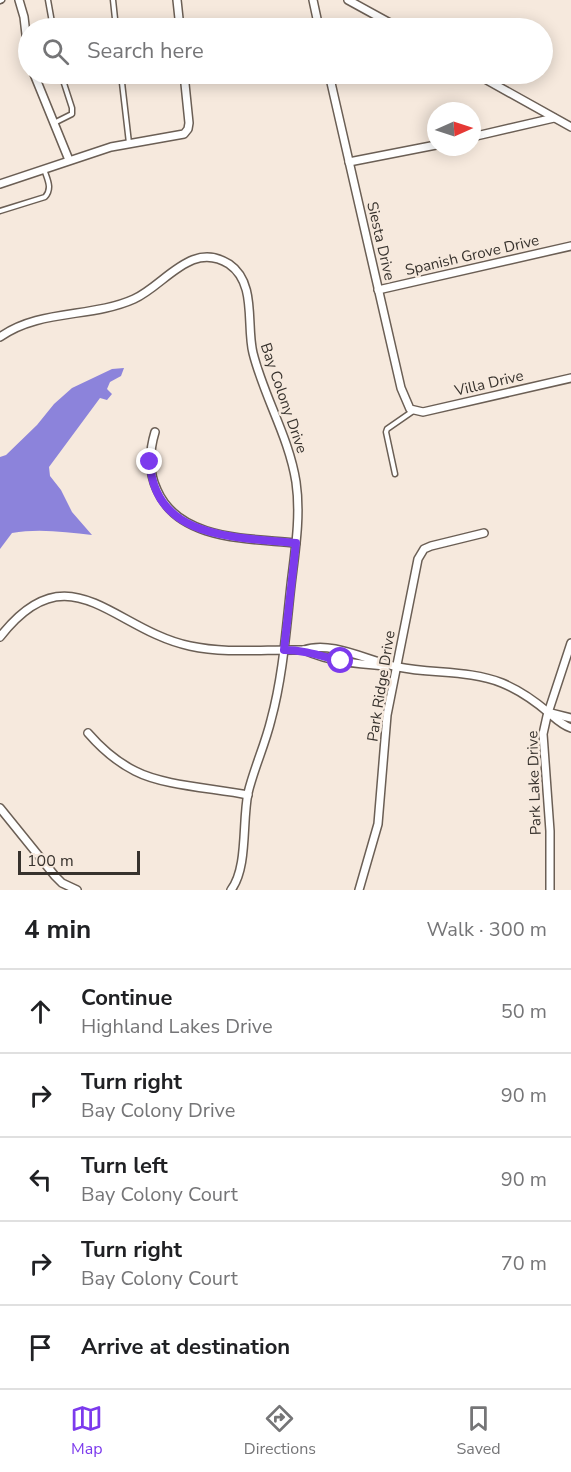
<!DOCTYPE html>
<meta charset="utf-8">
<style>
body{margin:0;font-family:"Nunito Sans",sans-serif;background:#f6f6f6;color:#202124}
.compass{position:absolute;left:427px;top:102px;width:54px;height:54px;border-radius:50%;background:#fff;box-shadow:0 3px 15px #0003;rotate:87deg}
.scale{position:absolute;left:18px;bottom:15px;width:122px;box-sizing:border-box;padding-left:6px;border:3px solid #37322d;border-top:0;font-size:16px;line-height:21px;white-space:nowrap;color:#37322d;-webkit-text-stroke:4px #f6e9dd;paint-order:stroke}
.stop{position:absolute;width:18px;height:18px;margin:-14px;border:4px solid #7c3aed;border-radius:50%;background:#fff}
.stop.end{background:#7c3aed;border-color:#fff;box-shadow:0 2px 6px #0008}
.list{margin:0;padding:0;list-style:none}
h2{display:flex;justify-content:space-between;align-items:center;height:78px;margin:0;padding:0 24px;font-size:26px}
h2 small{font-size:20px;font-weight:400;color:#757577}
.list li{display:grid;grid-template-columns:39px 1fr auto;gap:18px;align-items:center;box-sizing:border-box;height:84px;padding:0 24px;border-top:2px solid #e0e0e0}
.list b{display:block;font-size:22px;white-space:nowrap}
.list p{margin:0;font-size:20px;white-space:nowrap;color:#757577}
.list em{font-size:20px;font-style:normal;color:#757577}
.icon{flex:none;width:33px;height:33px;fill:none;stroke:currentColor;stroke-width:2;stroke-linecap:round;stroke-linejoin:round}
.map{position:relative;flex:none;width:571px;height:890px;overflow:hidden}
.search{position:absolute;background:#fff;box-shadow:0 3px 15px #0003;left:18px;right:18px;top:18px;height:66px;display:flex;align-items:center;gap:15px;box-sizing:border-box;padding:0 21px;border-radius:33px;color:#757577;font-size:22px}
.sheet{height:498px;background:#fff}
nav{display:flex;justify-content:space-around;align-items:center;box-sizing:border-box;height:84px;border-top:2px solid #e0e0e0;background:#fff;font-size:16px;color:#757577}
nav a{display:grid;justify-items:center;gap:3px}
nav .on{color:#7c3aed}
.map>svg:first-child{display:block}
.water{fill:#8c83db}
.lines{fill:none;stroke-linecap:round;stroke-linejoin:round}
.service-casing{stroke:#6b5f55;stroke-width:7}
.minor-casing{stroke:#6b5f55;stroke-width:10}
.service{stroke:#fff;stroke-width:4}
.minor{stroke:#fff;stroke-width:7}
.route{stroke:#7c3aed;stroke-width:8}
.labels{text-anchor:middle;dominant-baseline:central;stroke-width:5;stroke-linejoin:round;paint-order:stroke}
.street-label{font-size:15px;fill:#37322d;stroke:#f6e9dd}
</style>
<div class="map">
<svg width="571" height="890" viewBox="0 0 571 890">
<rect width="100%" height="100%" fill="#f6e9dd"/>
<!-- water -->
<path class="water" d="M124,368L121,376L110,382L107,389L112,394L107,400L100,398L49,467L50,476L61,490L72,512L92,535C66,532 38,528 12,533L0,549V457L6,455L37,425L54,404L72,388L112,369Z"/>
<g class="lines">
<defs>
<g id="service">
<path d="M48,0L53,28"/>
<path d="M113,0L116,28"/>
<path d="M0,1L2,0"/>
<path d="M121,74L129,143"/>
<path d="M54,123L72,114V108L61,74"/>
<path d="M0,211L45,197C53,188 47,179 44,169"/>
<path d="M395,474L386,432L387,429L413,411"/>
</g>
<g id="minor">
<path d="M19,0L24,17L28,52"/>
<path d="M177,0L180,28"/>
<path d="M313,0L319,28"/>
<path d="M348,0L399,28"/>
<path d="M34,74L69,160"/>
<path d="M329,74L401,388L410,409L423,412L571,378"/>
<path d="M476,74L571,127"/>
<path d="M472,137L554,118"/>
<path d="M349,162L436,145"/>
<path d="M0,184L111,147L184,134L188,129L189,123L184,74"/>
<path d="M378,290L571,246"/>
<path d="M0,337C39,309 92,318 134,299C165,285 191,240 229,264C257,283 246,325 253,353C264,397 289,437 296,482C301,516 295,551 291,585C286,630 283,676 271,720C265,745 254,768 248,793C242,822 248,868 231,890"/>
<path d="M155,432C149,452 148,471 157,490C179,541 249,538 296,543"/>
<path d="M0,637C69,548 113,630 190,646C227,654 266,649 304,650C332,640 370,662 398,667C432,674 470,670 502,683C519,690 535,701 549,713C556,719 562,725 571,728"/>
<path d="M304,650C330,662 359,664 386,666"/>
<path d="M551,713L571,718"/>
<path d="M88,733C101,748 117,762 135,771C164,786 214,788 248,795"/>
<path d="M0,808L55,876L62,883L77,890"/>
<path d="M359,890L378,824L387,715L418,559L424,549L431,546L484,533"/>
<path d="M550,890V831L543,734L547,716L571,643"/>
</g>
</defs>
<!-- service casing -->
<use href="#service" class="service-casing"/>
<!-- minor casing -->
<use href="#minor" class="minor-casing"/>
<!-- service -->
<use href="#service" class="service"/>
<!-- minor -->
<use href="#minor" class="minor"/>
</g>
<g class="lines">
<!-- route -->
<path class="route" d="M150,462C154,540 237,537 296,543L284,650C304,650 321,656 341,661"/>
</g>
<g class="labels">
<!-- street labels -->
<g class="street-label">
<text transform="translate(381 241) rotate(77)">Siesta Drive</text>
<text transform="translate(472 255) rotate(-13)">Spanish Grove Drive</text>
<text transform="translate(489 383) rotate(-13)">Villa Drive</text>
<text transform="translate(284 398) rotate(71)">Bay Colony Drive</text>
<text transform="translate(381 686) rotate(-81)">Park Ridge Drive</text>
<text transform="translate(534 783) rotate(-92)">Park Lake Drive</text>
</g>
</g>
</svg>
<svg class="compass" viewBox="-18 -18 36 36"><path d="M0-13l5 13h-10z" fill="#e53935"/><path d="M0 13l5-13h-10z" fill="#757577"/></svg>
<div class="scale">100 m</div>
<div class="stop" style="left:341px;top:661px"></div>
<div class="stop end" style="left:150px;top:462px"></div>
<div class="search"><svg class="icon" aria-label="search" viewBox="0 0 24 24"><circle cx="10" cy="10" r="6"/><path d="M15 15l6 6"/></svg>Search here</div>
</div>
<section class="sheet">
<h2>4 min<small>Walk · 300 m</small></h2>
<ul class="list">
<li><svg class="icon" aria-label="ahead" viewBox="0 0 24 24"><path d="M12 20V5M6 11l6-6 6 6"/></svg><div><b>Continue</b><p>Highland Lakes Drive</p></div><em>50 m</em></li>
<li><svg class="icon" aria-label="right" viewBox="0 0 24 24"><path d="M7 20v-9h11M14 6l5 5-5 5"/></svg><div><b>Turn right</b><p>Bay Colony Drive</p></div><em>90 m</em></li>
<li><svg class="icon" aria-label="left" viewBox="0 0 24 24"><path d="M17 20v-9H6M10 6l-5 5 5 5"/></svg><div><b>Turn left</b><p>Bay Colony Court</p></div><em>90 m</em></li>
<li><svg class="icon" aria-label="right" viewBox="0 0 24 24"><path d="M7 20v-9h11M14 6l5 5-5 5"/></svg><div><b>Turn right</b><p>Bay Colony Court</p></div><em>70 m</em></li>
<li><svg class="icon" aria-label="arrive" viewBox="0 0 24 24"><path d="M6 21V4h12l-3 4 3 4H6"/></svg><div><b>Arrive at destination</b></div></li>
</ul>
</section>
<nav>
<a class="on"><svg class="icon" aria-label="map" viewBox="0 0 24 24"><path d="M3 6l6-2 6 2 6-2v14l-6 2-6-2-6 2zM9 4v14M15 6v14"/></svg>Map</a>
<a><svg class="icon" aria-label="directions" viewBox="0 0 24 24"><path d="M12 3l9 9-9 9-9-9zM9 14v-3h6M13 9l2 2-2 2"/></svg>Directions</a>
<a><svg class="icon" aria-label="saved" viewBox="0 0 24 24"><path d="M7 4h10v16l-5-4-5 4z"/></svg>Saved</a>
</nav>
